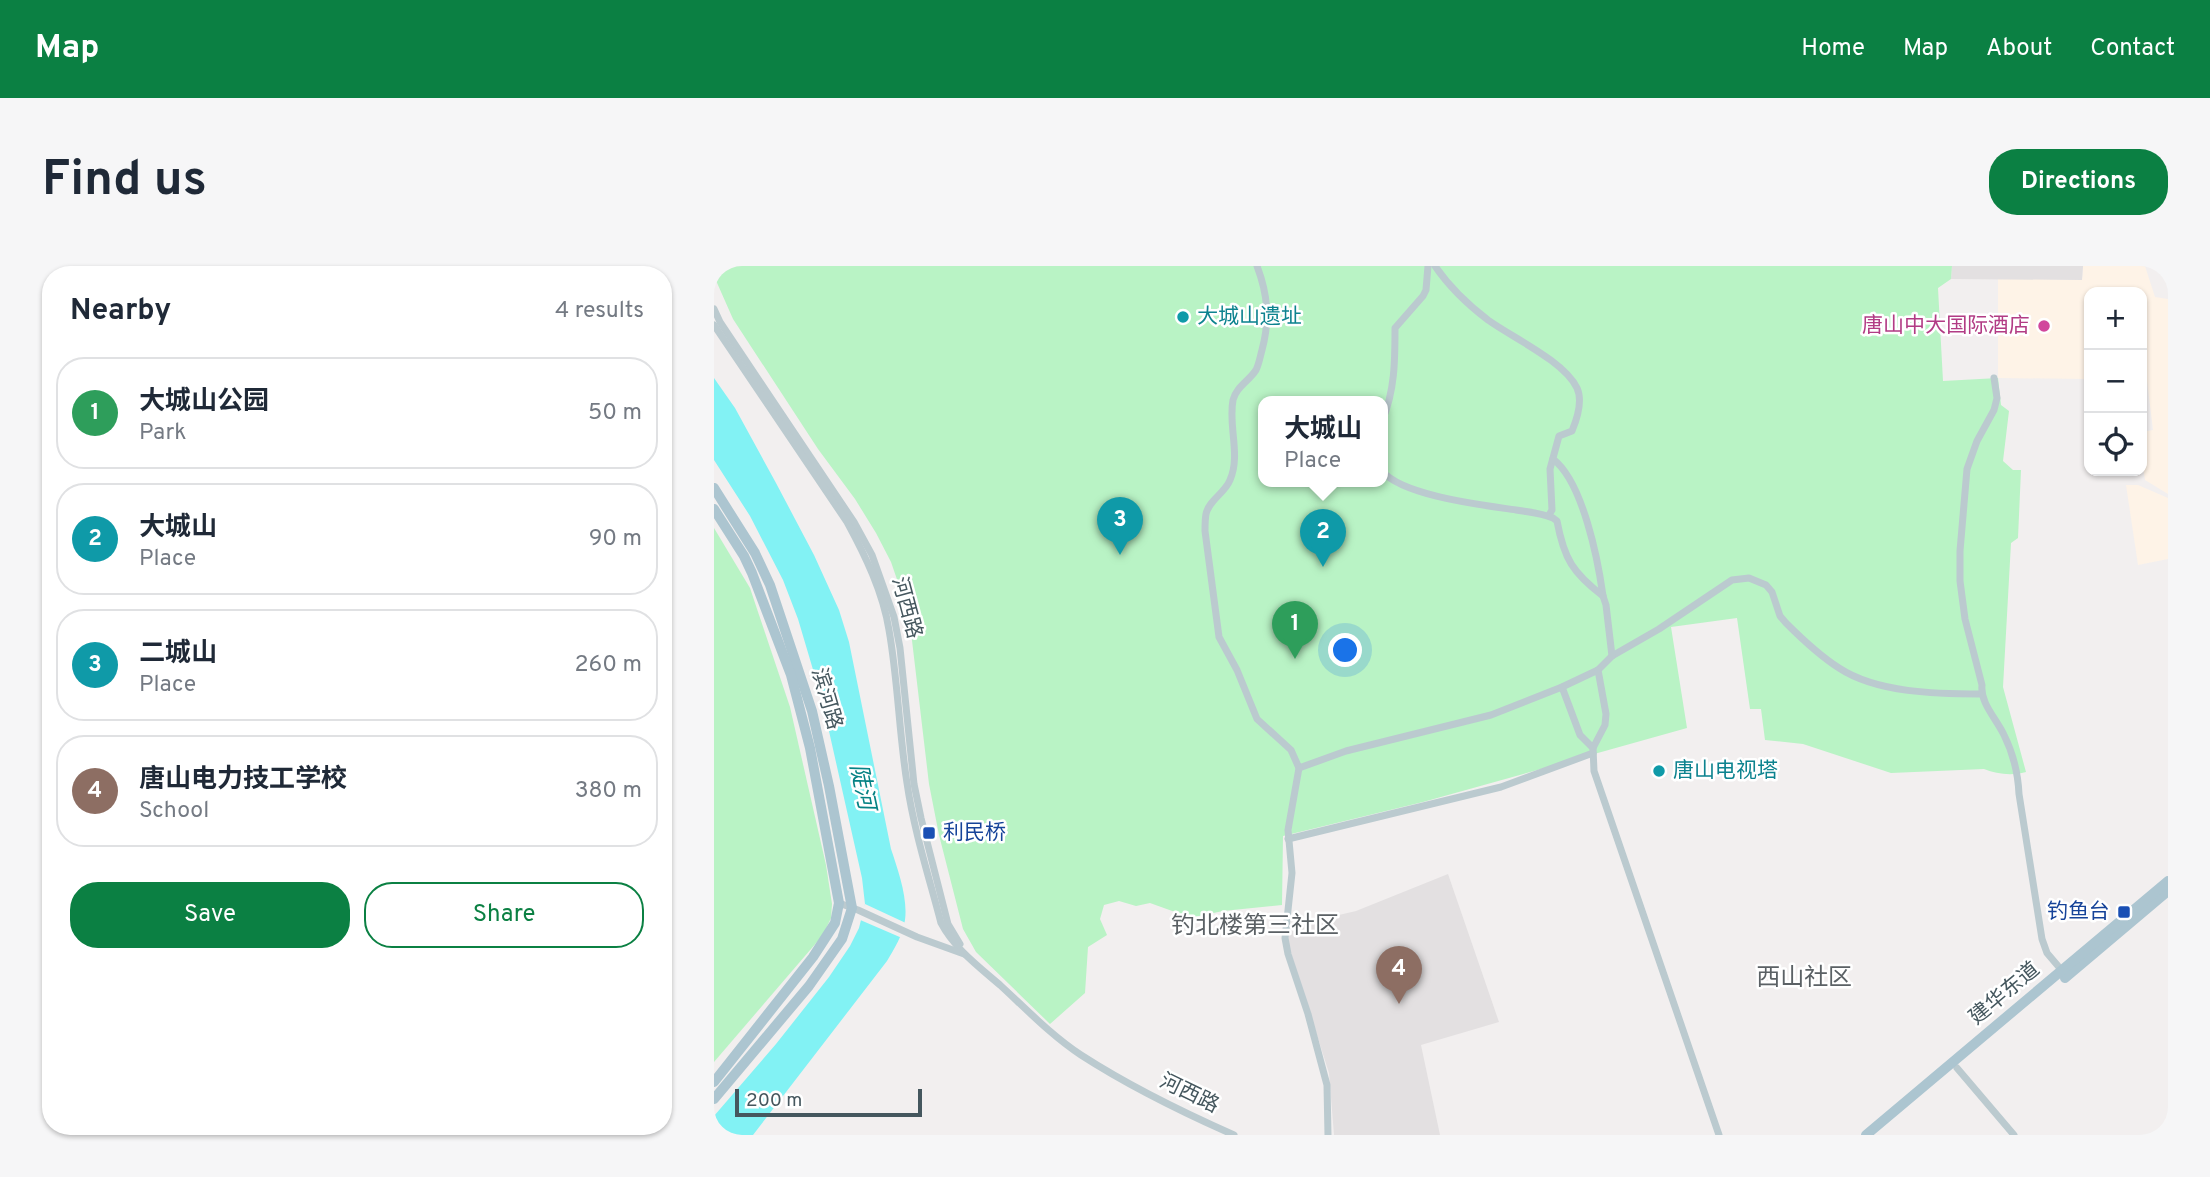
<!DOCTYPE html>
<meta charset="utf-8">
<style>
body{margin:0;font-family:Overpass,"Noto Sans SC",sans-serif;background:#f6f6f7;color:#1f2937}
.controls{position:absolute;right:21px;top:21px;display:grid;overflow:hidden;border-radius:14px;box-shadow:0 2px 5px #0004}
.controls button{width:63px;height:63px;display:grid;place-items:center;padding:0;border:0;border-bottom:2px solid #e0e1e3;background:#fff;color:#1f2937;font:35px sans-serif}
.scale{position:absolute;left:21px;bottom:18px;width:187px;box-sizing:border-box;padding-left:7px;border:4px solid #45575e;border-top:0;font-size:19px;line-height:24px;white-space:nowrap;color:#45575e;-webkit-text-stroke:5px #fff;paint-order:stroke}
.you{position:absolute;left:632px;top:385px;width:24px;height:24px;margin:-18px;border:5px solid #fff;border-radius:50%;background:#1a73e8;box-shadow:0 0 0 10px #1a73e833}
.badge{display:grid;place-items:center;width:46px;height:46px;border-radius:50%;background:#0b8043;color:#fff;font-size:23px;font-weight:700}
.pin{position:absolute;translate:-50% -58px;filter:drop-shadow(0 2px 4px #0008)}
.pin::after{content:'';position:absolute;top:37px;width:24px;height:21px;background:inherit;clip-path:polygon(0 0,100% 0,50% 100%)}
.popup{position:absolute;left:544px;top:130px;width:130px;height:91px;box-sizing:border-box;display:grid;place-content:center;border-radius:14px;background:#fff;filter:drop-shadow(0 2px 5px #0005);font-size:23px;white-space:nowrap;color:#747a83}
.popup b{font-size:26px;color:#1f2937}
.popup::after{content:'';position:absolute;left:50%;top:100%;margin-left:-14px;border:14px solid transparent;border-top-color:#fff}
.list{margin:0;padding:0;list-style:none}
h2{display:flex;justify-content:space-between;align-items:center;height:91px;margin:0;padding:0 28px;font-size:30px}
h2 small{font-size:23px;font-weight:400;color:#747a83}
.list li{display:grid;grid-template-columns:46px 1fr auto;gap:21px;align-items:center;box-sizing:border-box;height:112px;margin:0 14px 14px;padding:0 14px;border:2px solid #e0e1e3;border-radius:28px}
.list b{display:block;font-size:26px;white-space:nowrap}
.list p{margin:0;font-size:23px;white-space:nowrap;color:#747a83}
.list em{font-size:23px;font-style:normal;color:#747a83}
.actions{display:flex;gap:14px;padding:21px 28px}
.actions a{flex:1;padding:16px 0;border:2px solid #0b8043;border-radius:28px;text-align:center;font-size:24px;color:#0b8043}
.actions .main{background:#0b8043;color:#fff}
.icon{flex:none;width:38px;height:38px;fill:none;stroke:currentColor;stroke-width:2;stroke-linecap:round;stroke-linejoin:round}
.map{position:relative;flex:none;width:1454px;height:869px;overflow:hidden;border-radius:28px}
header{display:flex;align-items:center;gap:42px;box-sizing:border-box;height:98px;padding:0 35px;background:#0b8043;color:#fff}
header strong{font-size:33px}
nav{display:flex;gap:38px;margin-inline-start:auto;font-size:24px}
.intro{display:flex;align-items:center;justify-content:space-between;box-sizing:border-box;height:168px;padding:0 42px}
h1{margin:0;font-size:49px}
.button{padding:18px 32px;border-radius:28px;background:#0b8043;color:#fff;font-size:24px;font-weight:700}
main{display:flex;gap:42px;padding:0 42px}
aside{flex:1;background:#fff;border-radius:28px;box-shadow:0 2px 5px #0004}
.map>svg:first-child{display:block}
.commercial{fill:#fef3e7}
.education{fill:#e3e0e1}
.green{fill:#b9f3c5;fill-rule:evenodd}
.water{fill:#82f2f4}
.pier{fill:#f2efef}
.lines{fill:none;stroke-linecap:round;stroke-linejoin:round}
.minor{stroke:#bbcacf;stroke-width:7}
.major{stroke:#acc5d0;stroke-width:10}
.culture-dot{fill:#0f9aa8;stroke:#fff;stroke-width:2.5}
.hotel-dot{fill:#d1479c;stroke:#fff;stroke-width:2.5}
.transit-dot{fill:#1a4fb4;stroke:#fff;stroke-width:2.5}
.labels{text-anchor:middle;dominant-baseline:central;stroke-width:5;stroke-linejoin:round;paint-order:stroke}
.culture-label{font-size:21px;fill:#0d838f;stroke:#fff;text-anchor:start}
.hotel-label{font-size:21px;fill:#b23c85;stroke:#fff;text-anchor:end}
.street-label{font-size:21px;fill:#45575e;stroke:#fff}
.transit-label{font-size:21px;fill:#164399;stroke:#fff;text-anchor:start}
.water-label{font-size:23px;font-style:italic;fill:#058284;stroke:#fff}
.quarter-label{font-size:24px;fill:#5b6165;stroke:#fff}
</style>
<header>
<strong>Map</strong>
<nav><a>Home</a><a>Map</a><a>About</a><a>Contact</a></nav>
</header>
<div class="intro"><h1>Find us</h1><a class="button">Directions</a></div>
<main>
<aside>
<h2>Nearby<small>4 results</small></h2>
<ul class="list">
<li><span class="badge" style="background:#2e9e5b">1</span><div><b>大城山公园</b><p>Park</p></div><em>50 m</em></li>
<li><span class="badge" style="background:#0f9aa8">2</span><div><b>大城山</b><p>Place</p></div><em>90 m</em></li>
<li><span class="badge" style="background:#0f9aa8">3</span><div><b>二城山</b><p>Place</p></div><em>260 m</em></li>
<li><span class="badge" style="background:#8d6e63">4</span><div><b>唐山电力技工学校</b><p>School</p></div><em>380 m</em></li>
</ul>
<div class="actions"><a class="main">Save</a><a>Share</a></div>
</aside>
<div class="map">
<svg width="1454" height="869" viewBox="0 0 1454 869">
<rect width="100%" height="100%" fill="#f2efef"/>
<!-- commercial -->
<g class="commercial">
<path d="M1369,0H1431L1441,31L1454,33V228L1431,214L1428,195V166L1439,164L1433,115L1428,114V26H1375V113L1284,112V12L1368,14Z"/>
<path d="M1412,219H1424L1454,232V293L1424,299Z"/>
</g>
<!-- education -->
<g class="education">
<path d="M1238,0H1369L1368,14L1237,13Z"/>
<path d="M734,608L785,756L707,779L726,869H620L615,807L569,662L642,645Z"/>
</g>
<!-- green -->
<g class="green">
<path d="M0,0H1238L1237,13L1224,22L1229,115L1284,112L1287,139L1295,145L1289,195L1299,204H1307L1304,272L1297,277L1289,421L1312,506C1297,510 1283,508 1270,503L1177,507L1089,478L1051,474L1047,443H1036L1023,352L957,361L973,462L709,536L569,570L568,639L509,645L466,654L461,646L436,637L422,640L405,635L390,639L386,653L393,669L374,681L371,727L336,758L262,686L249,663L225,569L215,518L197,366L188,328L177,296L162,267L141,233L104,183L19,53L0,10ZM550,135H668V215H550Z"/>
<path d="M0,262L36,322L76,441L112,599L118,638L117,652L109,669L0,796Z"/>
</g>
<!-- water -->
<path class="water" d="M0,112L21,142L62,217L100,289L125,344L135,376L177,583C184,604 194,632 191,654C189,669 180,683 173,695L39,869H0V850L62,778L115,711L136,680L145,662L151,638L148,612L108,434L84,353L69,314L36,250L0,194Z"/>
<!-- pier -->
<path class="pier" d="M151,638L194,658L188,672L144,653Z"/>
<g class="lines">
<!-- minor -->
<g class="minor">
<path d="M543,0C554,29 556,54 548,84C546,91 545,98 542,104C535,115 522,121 519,134C514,160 527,189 516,214C511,227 495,234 492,248C491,253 491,260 491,265L505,371L523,404L543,453L577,484L585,502L632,485L777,449L848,421L884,404L898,390L945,363L1018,314L1035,312L1052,319L1058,326L1066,350L1072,357C1088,373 1106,390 1125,402C1163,427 1223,428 1267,428"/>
<path d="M721,0C736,22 753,38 774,54C799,72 850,95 863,122C869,135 863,153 858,165L845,170L836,203L838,244L835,249"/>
<path d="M0,43L6,56L140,256L158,289L180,351L186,382L200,518L207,552L234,658L246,678"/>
<path d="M0,59L133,256C151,289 169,326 175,364C184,415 185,467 193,517C200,565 215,611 227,657C240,682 264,700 286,719C312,743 338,770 367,789C415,820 468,846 520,869"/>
<path d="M1280,112L1283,132L1280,144L1263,175L1253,203L1246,285V315L1251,353L1268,419C1266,437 1282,452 1290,469C1299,487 1304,508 1305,528L1328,673L1333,687L1350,707"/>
<path d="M668,155C681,125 681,94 681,62L709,30L712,24L714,0"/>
<path d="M839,193C869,216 884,294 889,330L892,339L898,390"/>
<path d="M668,205C689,230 769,239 802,244C814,246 828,247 839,252L843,255C850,293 859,307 889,330"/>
<path d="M884,404L892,448L891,459L879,482L880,505L1005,869"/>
<path d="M848,421L866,469L879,482"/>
<path d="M585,502L574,564L578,607L571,672L574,688L594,748L613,819L614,869"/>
<path d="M574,573L787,521L879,487"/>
<path d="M125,637L144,644L203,671L250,688"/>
<path d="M1243,802L1300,869"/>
</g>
<!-- major -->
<g class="major">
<path d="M0,222L41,287L56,319L98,445L115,520L138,642L128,673L95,720L0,833"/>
<path d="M0,243L30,290L38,307L77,409L96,482L125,637L121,657L99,691L0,816"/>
<path d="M1351,712L1454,625"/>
<path d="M1152,869L1454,615"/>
</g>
</g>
<!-- markers -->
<g class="culture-dot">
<circle cx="469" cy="51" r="7"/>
<circle cx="945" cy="505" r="7"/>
</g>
<circle class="hotel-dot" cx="1330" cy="60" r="7"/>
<g class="transit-dot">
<rect x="208" y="560" width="14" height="14" rx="3.5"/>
<rect x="1403" y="639" width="14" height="14" rx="3.5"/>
</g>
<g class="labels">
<!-- culture labels -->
<g class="culture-label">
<text x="483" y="51">大城山遗址</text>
<text x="959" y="505">唐山电视塔</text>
</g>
<!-- hotel labels -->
<g class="hotel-label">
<text x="1316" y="60">唐山中大国际酒店</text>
</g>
<!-- street labels -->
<g class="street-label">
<text transform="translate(192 342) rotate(75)">河西路</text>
<text transform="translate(112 433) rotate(74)">滨河路</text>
<text transform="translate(1291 728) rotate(-40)">建华东道</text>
<text transform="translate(475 828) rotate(26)">河西路</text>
</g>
<!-- transit labels -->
<g class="transit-label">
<text x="229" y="567">利民桥</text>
<text x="1396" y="646" text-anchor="end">钓鱼台</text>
</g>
<!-- water labels -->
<g class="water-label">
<text transform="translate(147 521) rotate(78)">陡河</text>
</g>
<!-- quarter labels -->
<g class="quarter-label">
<text x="541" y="661">钓北楼第三社区</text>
<text x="1090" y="713">西山社区</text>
</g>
</g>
</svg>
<div class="controls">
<button>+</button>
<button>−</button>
<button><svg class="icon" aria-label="locate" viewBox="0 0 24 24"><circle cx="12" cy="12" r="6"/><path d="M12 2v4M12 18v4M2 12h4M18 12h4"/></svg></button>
</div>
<div class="scale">200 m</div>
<div class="you"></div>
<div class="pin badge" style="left:581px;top:393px;background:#2e9e5b">1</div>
<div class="pin badge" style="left:609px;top:301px;background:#0f9aa8">2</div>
<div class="popup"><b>大城山</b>Place</div>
<div class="pin badge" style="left:406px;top:289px;background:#0f9aa8">3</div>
<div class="pin badge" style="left:685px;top:738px;background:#8d6e63">4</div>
</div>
</main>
